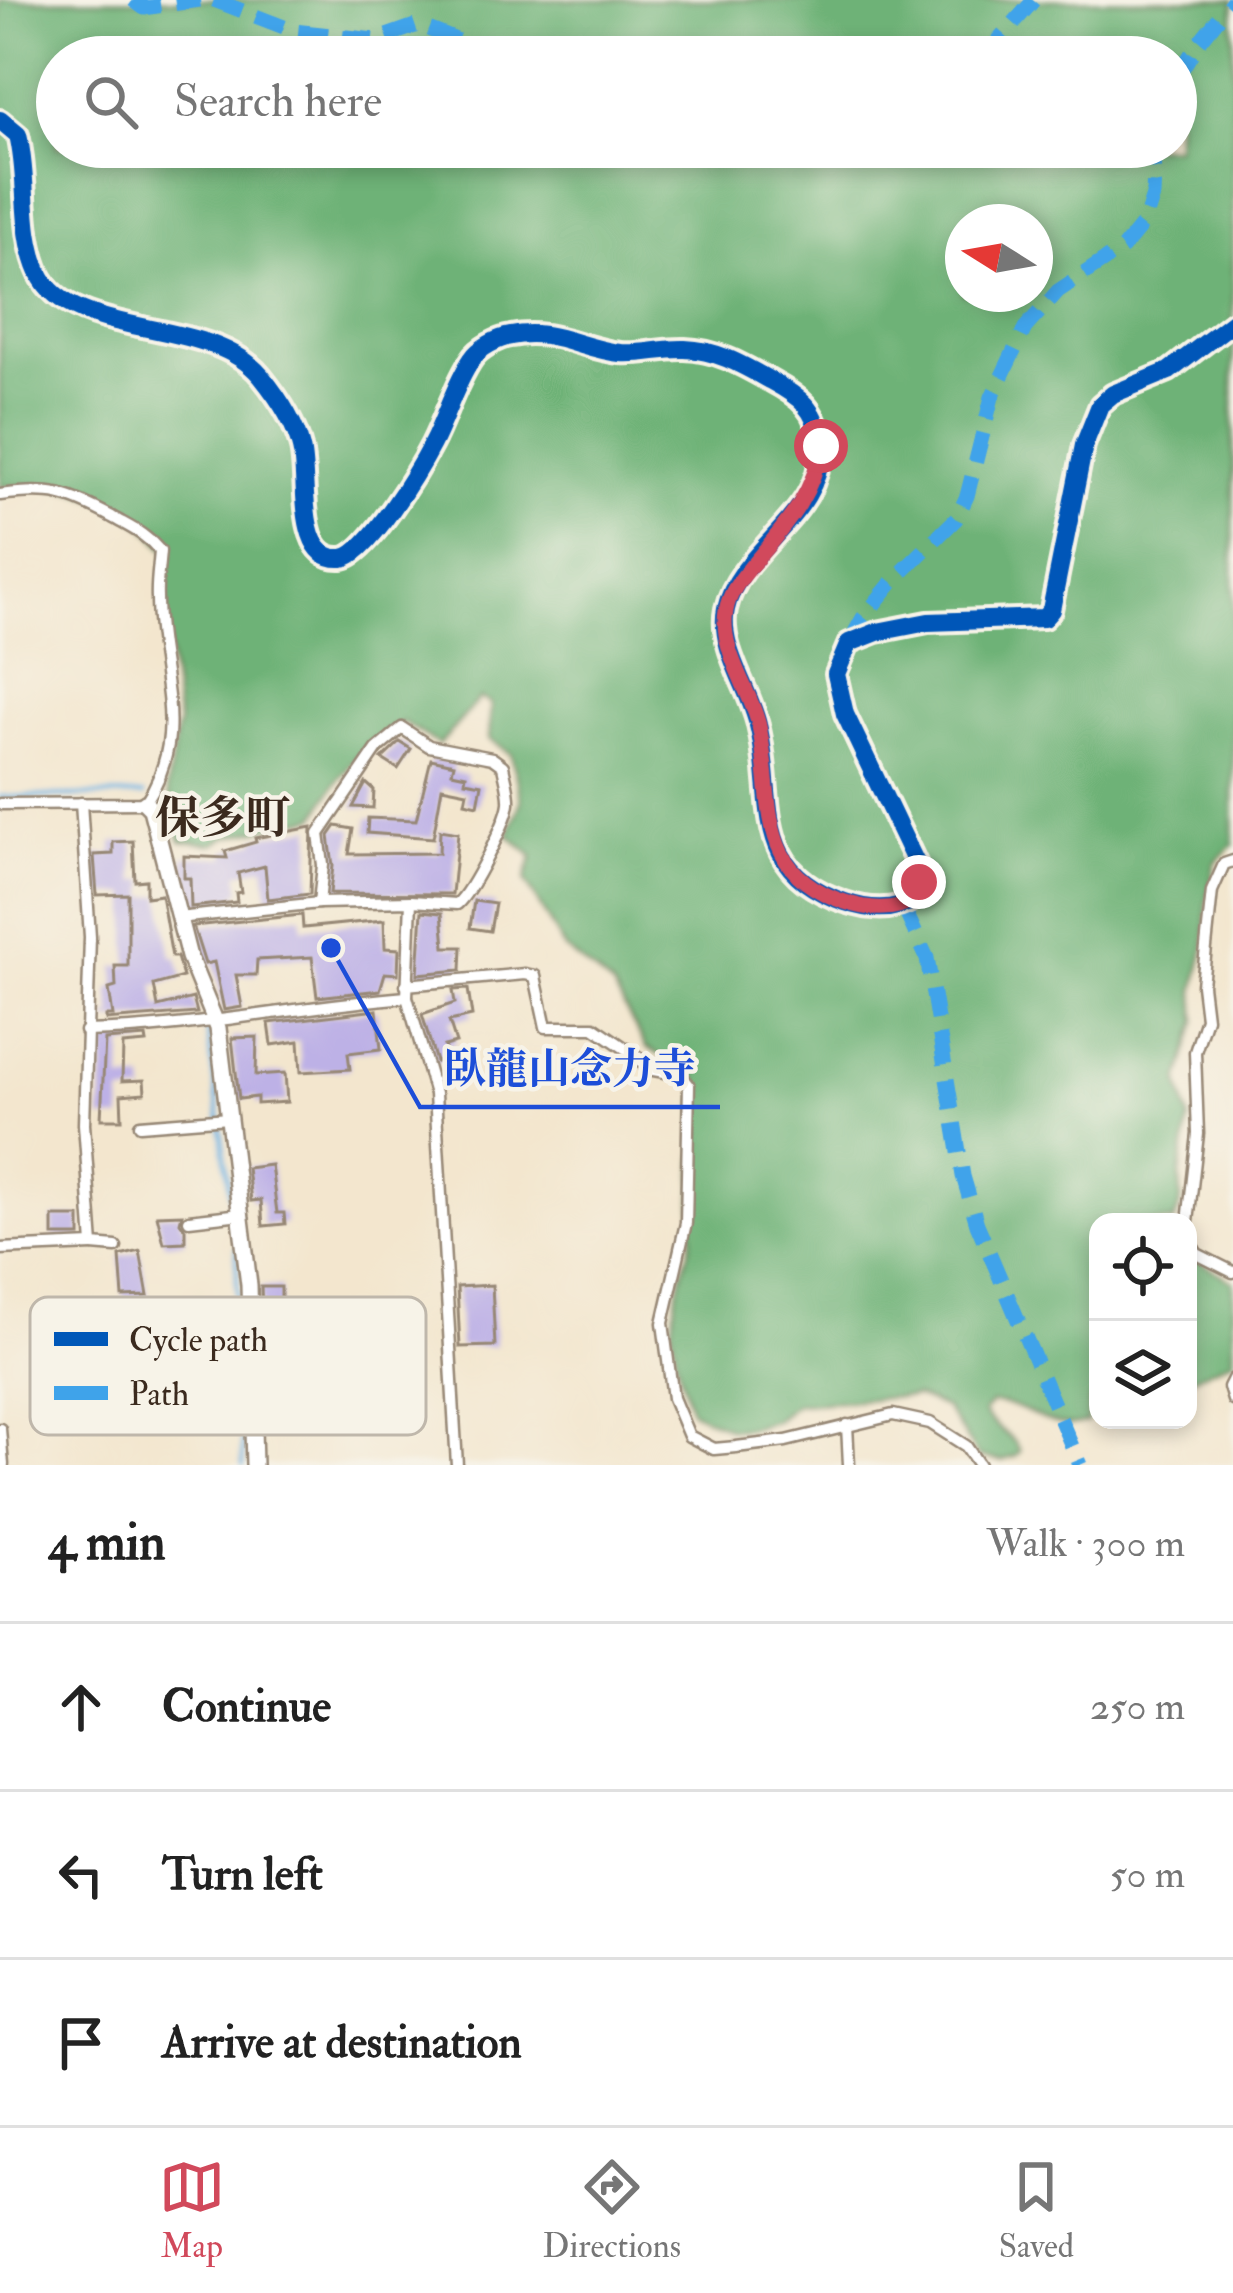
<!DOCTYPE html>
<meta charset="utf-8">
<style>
body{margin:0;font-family:"IM FELL Double Pica","Noto Serif JP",serif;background:#f6f6f6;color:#222}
.controls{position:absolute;right:36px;bottom:36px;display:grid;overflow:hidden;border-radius:24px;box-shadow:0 6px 18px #0003}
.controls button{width:108px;height:108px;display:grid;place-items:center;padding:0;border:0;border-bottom:3px solid #e0e0e0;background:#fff;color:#222;font:60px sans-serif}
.compass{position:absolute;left:945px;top:204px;width:108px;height:108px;border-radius:50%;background:#fff;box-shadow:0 6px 18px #0003;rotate:281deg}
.stop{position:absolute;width:36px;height:36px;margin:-27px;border:9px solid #d1495b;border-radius:50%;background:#fff}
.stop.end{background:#d1495b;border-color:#fff;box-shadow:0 3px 12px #0008}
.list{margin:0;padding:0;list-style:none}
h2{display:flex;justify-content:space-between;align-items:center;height:156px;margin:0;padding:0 48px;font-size:51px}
h2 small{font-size:39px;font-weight:400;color:#767676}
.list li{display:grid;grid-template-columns:78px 1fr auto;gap:36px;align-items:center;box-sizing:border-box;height:168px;padding:0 48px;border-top:3px solid #e0e0e0}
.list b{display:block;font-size:45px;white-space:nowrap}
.list em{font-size:39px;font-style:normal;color:#767676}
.icon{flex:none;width:66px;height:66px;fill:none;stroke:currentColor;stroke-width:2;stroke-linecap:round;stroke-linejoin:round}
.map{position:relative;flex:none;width:1233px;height:1465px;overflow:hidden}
.search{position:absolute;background:#fff;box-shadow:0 6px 18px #0003;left:36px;right:36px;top:36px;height:132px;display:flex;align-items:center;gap:30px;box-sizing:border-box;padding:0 42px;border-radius:66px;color:#767676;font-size:45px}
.sheet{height:660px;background:#fff}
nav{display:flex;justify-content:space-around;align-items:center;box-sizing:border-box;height:168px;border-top:3px solid #e0e0e0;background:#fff;font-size:33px;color:#767676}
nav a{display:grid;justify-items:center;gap:6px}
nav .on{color:#d1495b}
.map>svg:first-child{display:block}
.forest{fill:#6eb277;stroke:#546e4a;stroke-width:3;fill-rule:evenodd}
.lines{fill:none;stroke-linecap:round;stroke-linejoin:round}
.stream{stroke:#6bb2e2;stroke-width:4.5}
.building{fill:#bdb1e6}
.street-casing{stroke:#978876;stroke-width:15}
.secondary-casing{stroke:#978876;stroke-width:20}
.street{stroke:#fff;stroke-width:10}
.secondary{stroke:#fff;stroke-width:15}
.quiet{stroke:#3fa3ea;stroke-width:15;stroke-dasharray:30 15;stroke-linecap:butt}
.cycleway-casing{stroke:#f7f3e8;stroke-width:26}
.cycleway{stroke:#0057b8;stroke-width:18}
.route{stroke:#d1495b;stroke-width:15}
.labels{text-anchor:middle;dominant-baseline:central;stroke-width:9;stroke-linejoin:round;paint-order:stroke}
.quarter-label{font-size:45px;font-weight:bold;fill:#3b2a1e;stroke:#f7f3e8}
.key{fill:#f7f3e8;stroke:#bfb7ab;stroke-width:3}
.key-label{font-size:33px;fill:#3b2a1e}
.leader{fill:none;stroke:#1d4ed8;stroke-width:4.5}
.callout-dot{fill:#1d4ed8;stroke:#f7f3e8;stroke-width:4.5}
.callout-label{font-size:42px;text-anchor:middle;font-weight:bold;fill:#1d4ed8;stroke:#f7f3e8;stroke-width:9;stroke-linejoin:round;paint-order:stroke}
</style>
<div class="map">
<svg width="1233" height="1465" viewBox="0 0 1233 1465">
<rect width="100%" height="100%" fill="#f7f3e8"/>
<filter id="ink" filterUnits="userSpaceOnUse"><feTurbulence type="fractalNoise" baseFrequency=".00833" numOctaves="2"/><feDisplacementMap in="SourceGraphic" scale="24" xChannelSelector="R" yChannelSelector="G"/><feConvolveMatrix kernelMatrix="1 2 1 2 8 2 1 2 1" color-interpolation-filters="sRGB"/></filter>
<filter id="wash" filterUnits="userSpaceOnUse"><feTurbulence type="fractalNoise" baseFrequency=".004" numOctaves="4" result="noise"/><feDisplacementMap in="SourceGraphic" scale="48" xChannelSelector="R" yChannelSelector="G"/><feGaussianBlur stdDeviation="2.7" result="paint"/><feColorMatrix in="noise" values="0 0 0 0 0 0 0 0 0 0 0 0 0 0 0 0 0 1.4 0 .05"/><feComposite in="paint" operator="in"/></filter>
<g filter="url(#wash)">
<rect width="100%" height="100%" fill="#f3e6ce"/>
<!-- forest -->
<g class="forest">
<path d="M0,0H1233V845L1215,863L1207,902L1205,947L1195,992L1197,1021L1179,1082L1189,1118L1180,1174L1181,1201L1174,1222H1098V1387L1090,1400L1087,1422C1051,1435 1024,1401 991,1403L984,1412L987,1418L1015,1442L1020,1451L1017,1456L1001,1461L979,1457L945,1408L916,1396L796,1404L774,1421L749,1428L730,1429L691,1411L677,1363L672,1329L676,1297L692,1239L697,1077L646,1047L613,987L565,949L525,880L533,856L508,835L521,801L511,754L489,739L491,704L480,698L439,745L403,722C362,743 338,777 316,817L226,837L213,844L181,841L167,788L178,724L162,600L167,551C128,500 61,480 0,487ZM57,57H1176V147H57ZM963,222H1035V294H963Z"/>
<path d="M1188,1255L1233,1281V1359L1188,1380Z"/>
</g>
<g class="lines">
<!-- stream -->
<g class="stream">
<path d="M0,797L144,795"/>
<path d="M207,1027L232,1211"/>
<path d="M236,1249L243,1465"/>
</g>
</g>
<g id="blocks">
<!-- building -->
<g class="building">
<path d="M400,742L411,749L398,769L382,759Z"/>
<path d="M431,759L454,764L452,772L466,775L465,781L482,784L478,805L465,802L467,792L442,787L433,838L367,833L368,818L416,820Z"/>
<path d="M366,783L374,790L373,808L353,807Z"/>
<path d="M336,826L353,829L349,854L439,853L440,830L458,833L452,894L330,893L333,866L329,836Z"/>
<path d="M312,827L310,894L268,899L265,866L238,873L241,892L236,893L237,902L191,907L190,878H184V856L227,858L225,851L256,842L255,838Z"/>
<path d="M133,841L135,881L146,880V897L161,895L172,957H177L183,977L154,985L158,1007L193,998L197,1013L106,1020V1016H113L109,989L116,987L115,966H128V894L97,895L94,855L113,854V842Z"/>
<path d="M474,901L495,904L490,931L470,928Z"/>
<path d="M422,911L442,913L445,947H462L461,970L418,974Z"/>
<path d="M302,915L303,928L384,920L385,948L399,949L398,974L385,973L380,990L317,997L312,957L257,960L256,975H236L242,1007L224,1010L214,962L205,964L193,926Z"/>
<path d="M468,989L472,1016L449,1021L456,1043L444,1046L448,1058L436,1062L422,1014L455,1003L453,990Z"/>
<path d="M377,1010L381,1049L348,1053L350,1069L301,1072L299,1041L272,1045L269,1023Z"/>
<path d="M146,1037L147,1043L123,1045L122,1081L144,1080L145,1093L121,1095L122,1119H101L105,1040Z"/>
<path d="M257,1037L256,1075L285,1073L287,1102L257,1104V1097L239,1099L232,1038Z"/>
<path d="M271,1165L277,1213H284L285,1224L263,1226L261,1200L251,1201L247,1168Z"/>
<path d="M182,1214L180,1222L185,1229V1242L164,1243L157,1215Z"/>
<rect x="53" y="1217" width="27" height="19"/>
<path d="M140,1251L148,1296L123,1297L120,1256Z"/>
<path d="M492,1285L495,1346L460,1347L457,1287Z"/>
<path d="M261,1287H281V1308H262Z"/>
</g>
</g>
</g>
<g filter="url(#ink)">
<use href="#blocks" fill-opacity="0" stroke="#978876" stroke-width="3"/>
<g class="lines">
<defs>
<g id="street">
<path d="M0,120L18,135C29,179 20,231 39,273C71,342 210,314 261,376C278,397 295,422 301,448C309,479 295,561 342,558C367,557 420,467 432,444C446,417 455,384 472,359C479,348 498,338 511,336C551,327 582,349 620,353C641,355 663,348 685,349C718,350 744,366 771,381C799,396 817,409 820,442C827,515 740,546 726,609C718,647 750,689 758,725C777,799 748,870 845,902C869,910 895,912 916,898L917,865L845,714L836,674L849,643L877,632L928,622L1044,618L1051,610L1084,445L1100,405L1113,394L1169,371L1233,322"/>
<path d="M0,495C51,488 68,493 112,517C131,528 146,534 160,551C159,566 156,583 157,598C157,674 192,733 145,803L0,804"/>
<path d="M319,903L323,865L319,834L377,749L402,728L429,746L492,758L503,766C505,777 510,792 509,803C507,822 471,892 457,904L411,901"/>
<path d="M178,918L319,903L411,901L407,997L435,1094L457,1465"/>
<path d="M406,985L525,974L535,976L546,1027H594L638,1057L648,1069L681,1075L689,1085L686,1223L663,1323L673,1398L689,1436L714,1449L736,1447L786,1441L893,1415L930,1423L966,1446L979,1465"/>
<path d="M85,1031C193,1029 299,1006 407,997"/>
<path d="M140,1125L228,1118"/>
<path d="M189,1220L241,1214"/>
<path d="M1188,1222L1198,1134L1195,1052L1206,1018L1202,985L1212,891L1224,864L1233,861"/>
<path d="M1188,1239L1197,1254L1233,1272"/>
<path d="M93,1245L116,1247"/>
<path d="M0,1249L93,1245L84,1124L90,937L81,803"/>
<path d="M1233,1379L1229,1387L1233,1400"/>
<path d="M847,1425L849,1465"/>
<path d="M0,1429L3,1465"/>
</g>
<path id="secondary" d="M145,803L151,809L189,957L218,1028L249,1285L254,1465"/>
</defs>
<!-- street casing -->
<use href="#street" class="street-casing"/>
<!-- secondary casing -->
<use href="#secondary" class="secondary-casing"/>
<!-- street -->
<use href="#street" class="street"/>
<!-- secondary -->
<use href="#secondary" class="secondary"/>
<!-- quiet -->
<g class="quiet">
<path d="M133,0L144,8L200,0"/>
<path d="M214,0L294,31L375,40L418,25L499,57"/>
<path d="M637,57C674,40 729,44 768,57"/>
<path d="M984,57L1034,0"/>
<path d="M1176,79L1196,46L1233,0"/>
<path d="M849,643L863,618L893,581L956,519L967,496L992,397L1025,328L1058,291L1123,248L1145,221L1153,196L1155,147"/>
<path d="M903,906L927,958L963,1176L977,1224L1080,1465"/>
</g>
<defs>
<path id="cycleway" d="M0,120L18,135C29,179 20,231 39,273C71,342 210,314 261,376C278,397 295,422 301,448C309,479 295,561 342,558C367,557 420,467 432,444C446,417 455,384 472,359C479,348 498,338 511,336C551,327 582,349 620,353C641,355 663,348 685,349C718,350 744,366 771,381C799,396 817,409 820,442C827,515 740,546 726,609C718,647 750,689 758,725C777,799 748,870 845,902C869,910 895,912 916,898L917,865L845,714L836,674L849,643L877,632L928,622L1044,618L1051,610L1084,445L1100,405L1113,394L1169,371L1233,322"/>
</defs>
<!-- cycleway casing -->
<use href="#cycleway" class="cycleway-casing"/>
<!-- cycleway -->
<use href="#cycleway" class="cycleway"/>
</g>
</g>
<g class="lines" filter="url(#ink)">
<!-- route -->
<path class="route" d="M821,446C814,495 784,527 753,564C742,578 729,592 726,611C719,650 751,690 759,726C775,801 753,872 845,902C869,910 895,912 916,898L919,882"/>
</g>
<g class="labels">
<!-- quarter labels -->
<g class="quarter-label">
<text x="223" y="819">保多町</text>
</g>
</g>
<!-- legend -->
<rect x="30" y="1297" width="396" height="138" rx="18" class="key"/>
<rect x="54" y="1332" width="54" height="14" fill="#0057b8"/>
<rect x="54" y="1386" width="54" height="14" fill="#3fa3ea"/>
<g class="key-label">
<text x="129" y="1351">Cycle path</text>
<text x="129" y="1405">Path</text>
</g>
<!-- callouts -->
<path class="leader" d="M331 948L420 1107H720"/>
<circle class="callout-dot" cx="331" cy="948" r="12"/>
<g class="callout-label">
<text x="570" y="1083">臥龍山念力寺</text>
</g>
</svg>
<div class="controls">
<button><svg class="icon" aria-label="locate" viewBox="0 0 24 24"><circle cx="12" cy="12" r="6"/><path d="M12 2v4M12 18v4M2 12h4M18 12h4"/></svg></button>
<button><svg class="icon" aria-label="layers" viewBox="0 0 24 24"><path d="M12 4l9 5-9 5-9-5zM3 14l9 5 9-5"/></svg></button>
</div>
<svg class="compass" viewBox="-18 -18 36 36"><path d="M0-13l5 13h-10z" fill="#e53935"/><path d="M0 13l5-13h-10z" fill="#767676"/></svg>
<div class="stop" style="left:821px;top:446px"></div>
<div class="stop end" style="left:919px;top:882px"></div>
<div class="search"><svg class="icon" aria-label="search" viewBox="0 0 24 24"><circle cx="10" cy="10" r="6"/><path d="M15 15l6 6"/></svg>Search here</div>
</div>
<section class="sheet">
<h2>4 min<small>Walk · 300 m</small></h2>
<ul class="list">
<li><svg class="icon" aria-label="ahead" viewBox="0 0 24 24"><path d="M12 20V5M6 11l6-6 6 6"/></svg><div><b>Continue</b></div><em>250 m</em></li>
<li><svg class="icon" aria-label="left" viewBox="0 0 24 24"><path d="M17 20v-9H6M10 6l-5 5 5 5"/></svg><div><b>Turn left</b></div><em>50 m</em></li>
<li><svg class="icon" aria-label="arrive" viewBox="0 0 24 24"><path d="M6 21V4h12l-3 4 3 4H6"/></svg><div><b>Arrive at destination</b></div></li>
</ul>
</section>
<nav>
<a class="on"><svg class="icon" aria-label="map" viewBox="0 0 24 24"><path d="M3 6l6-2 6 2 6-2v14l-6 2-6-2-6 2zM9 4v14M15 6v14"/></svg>Map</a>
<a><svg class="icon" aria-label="directions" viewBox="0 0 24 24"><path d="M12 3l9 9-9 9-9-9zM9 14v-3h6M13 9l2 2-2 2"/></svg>Directions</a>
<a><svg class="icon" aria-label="saved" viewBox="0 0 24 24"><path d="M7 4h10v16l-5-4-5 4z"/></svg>Saved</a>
</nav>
